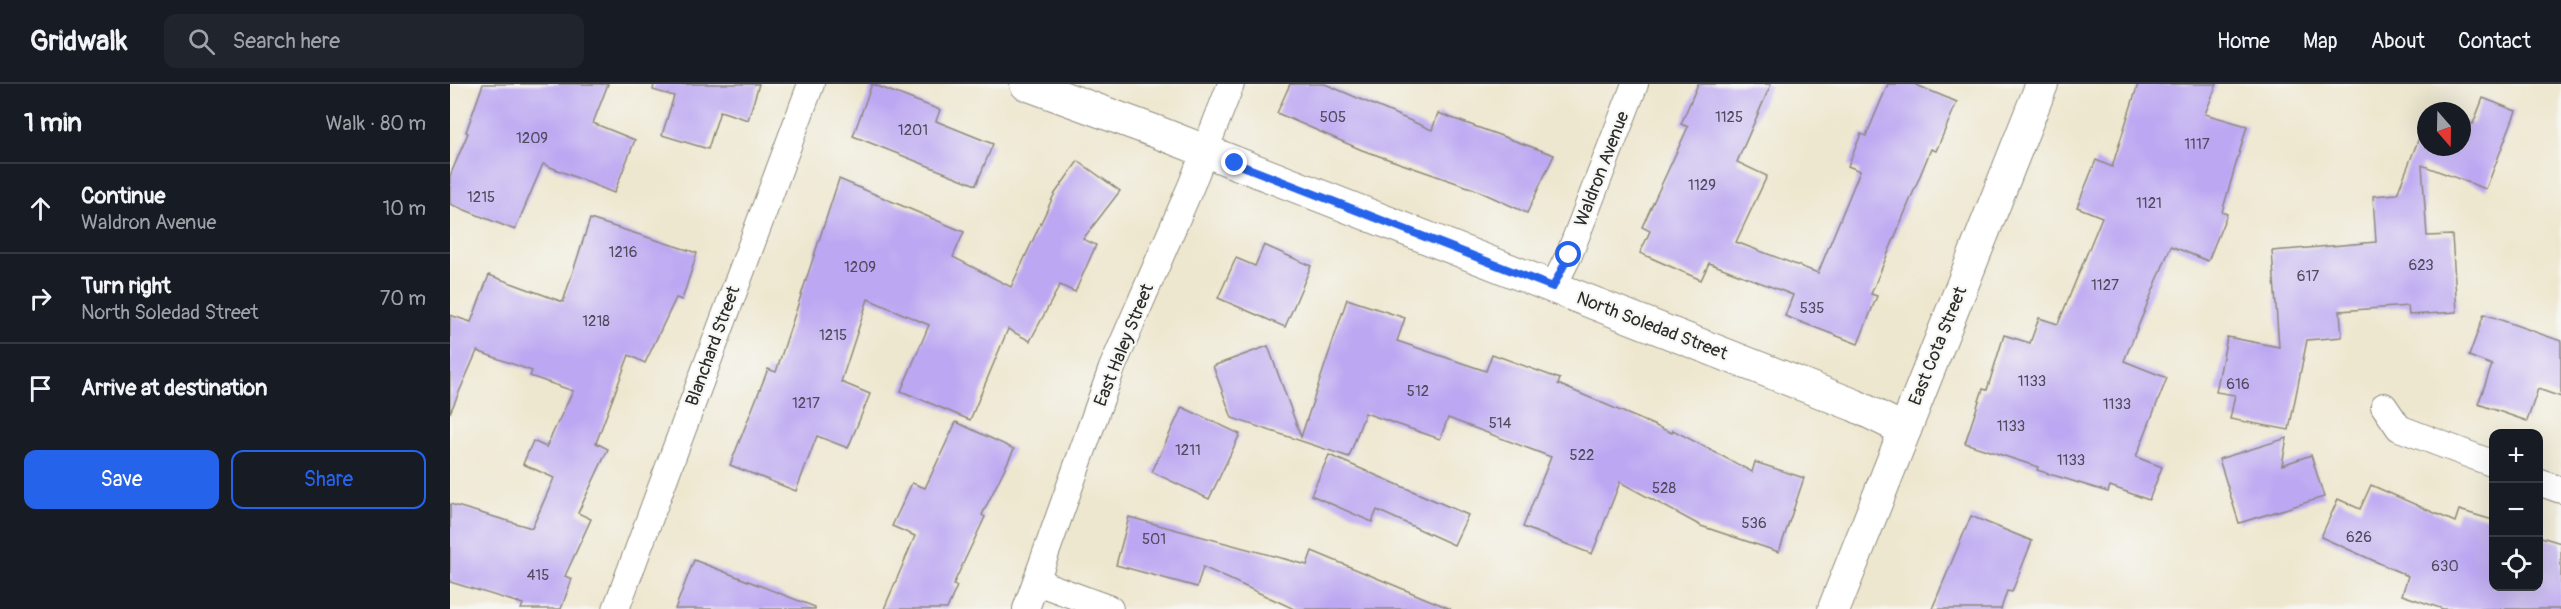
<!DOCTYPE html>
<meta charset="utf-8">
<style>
body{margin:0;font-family:Pangolin,sans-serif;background:#20242c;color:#f1f3f6}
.controls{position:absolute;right:18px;bottom:18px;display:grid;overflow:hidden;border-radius:12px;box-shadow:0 6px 24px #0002}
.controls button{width:54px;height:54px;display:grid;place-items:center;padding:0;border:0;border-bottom:2px solid #363941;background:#171b24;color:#f1f3f6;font:30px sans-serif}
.compass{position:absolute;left:1967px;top:18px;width:54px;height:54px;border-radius:50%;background:#171b24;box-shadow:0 6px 24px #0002;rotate:160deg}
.stop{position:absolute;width:18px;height:18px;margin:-14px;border:4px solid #2563eb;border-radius:50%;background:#fff}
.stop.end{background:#2563eb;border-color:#fff;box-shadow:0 2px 6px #0008}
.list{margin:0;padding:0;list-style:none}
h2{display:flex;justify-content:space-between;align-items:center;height:78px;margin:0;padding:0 24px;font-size:26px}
h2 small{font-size:20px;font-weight:400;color:#9ea1a6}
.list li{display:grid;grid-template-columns:39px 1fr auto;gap:18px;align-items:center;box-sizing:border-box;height:90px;padding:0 24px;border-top:2px solid #363941}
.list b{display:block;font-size:22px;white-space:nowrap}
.list p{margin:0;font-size:20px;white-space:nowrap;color:#9ea1a6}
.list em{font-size:20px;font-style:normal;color:#9ea1a6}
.actions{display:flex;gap:12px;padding:18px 24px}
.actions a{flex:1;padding:14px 0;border:2px solid #2563eb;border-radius:12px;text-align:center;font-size:21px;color:#2563eb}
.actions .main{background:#2563eb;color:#fff}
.icon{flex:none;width:33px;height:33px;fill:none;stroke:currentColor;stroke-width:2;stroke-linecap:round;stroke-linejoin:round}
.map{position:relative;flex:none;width:2111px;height:525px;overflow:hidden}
header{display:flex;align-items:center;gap:36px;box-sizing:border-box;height:84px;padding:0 30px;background:#171b24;border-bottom:2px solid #363941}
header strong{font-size:28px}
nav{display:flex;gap:33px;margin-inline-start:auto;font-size:21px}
.search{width:420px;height:54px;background:#20242c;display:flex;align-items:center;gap:15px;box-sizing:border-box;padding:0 21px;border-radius:12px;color:#9ea1a6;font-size:22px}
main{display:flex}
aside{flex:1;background:#171b24}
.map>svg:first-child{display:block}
.building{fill:#bca7f2}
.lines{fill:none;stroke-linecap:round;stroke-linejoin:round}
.minor-casing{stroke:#8c897d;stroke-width:28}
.tertiary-casing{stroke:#8c897d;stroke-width:34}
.minor{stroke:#fff;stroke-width:26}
.tertiary{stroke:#fff;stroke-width:32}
.route{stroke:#2563eb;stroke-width:8}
.labels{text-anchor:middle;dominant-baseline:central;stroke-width:4.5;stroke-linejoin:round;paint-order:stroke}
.number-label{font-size:15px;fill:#4f4a5d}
.street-label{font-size:18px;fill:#2b2b2b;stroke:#f6f6f2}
</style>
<header>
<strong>Gridwalk</strong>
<div class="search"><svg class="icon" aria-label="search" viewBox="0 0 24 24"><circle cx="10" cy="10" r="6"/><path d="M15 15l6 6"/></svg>Search here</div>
<nav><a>Home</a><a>Map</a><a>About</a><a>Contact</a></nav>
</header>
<main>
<aside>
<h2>1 min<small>Walk · 80 m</small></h2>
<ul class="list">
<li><svg class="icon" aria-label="ahead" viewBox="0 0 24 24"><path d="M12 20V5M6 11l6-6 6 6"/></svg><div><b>Continue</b><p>Waldron Avenue</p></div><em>10 m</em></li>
<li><svg class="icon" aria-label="right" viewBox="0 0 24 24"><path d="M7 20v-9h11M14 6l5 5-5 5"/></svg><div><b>Turn right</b><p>North Soledad Street</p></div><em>70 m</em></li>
<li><svg class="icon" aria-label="arrive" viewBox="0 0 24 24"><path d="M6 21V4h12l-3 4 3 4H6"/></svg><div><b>Arrive at destination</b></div></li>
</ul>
<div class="actions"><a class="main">Save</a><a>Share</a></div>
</aside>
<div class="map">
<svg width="2111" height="525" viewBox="0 0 2111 525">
<rect width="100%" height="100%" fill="#f6f6f2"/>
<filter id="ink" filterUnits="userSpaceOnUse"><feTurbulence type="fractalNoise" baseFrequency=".0167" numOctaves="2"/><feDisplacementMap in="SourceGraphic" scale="12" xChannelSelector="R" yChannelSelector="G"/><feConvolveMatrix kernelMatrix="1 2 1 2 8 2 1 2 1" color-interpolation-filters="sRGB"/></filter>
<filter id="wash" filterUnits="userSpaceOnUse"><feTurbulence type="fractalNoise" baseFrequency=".008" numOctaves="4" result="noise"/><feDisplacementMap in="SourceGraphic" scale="24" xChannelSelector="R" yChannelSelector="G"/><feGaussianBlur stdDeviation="1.35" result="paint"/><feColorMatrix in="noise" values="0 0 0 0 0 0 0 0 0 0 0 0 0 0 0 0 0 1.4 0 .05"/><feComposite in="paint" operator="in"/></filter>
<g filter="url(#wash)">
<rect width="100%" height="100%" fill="#eee7cf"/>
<g id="blocks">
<!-- building -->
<g class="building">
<path d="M33,0H158L143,39L185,56L164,109L93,80L65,146L0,120V92L18,49L16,48Z"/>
<path d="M204,0H309L298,36L270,27L258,65L212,51L224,12L203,6Z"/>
<path d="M422,0L490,26L486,37L543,60L526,101L403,52Z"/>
<path d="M840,0H875L982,46L988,29L1104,71L1077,129L1024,105L912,66L827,29Z"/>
<path d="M1248,0H1321L1287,78L1317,92L1286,158L1368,189L1410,87L1398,82L1411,50L1416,52L1438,0H1464L1507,18L1486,67L1481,65L1446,150L1421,210L1427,212L1408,260L1335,232L1343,211L1259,179L1251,196L1190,169L1200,147L1192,143L1238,43L1231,40Z"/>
<path d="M1688,0H1767L1755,30L1797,42L1772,128L1777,130L1758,177L1721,162L1674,277L1717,294L1686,373L1712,383L1699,416L1660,402L1658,408L1587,386L1588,383L1515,359L1533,305L1537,306L1554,251L1580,259L1589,234L1608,240L1652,133L1627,123L1646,76L1662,83Z"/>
<path d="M2033,14L2066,27L2036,105L1972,81L1977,152L2002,151L2007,228L1959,231L1958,222L1890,227L1892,253L1857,256L1839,346L1780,335L1785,311L1766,308L1777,253L1829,263L1822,167L1926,158L1923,112L1947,110L1976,36V63H2012V36L2023,40Z"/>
<path d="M628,77L670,107L633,155L646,161L625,208L610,201L580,257L558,245L520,336L451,307L479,241L418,215L391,298L420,310L398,364L367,352L346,407L280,381L318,285L326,288L389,95L514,148L503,173L561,203L604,111Z"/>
<path d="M140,135L247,169L232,216L226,214L195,279L179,271L146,359L158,365L128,429L141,435L115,492L122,495L111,525H71L73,520L0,498V420L82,444L104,394L73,380L83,357L96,363L123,307L80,292L82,287L27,267L0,329V231L21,238L39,191L113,218Z"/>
<path d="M814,161L861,182L835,243L768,214L786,174L805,182Z"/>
<path d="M897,215L955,234L947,257L1036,287L1042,270L1110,295L1108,300L1222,349L1223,346L1302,388L1305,378L1354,394L1329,468L1251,442L1170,398L1142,470L1073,443L1101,373L998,334L990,355L915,329L899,373L782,334L763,282L818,262L851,353Z"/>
<path d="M2034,230L2111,257V313L2088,305L2077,337L2028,320L2042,281L2019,272Z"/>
<path d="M732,323L790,350L759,415L702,388Z"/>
<path d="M506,338L564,365L532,431L535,433L503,501L507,502L497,525H434L465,452L442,442L462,399L475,404Z"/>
<path d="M1837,354L1832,381L1861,371L1874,413L1789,439L1769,375Z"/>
<path d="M879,371L1018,431L1004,461L927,426L922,438L861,411Z"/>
<path d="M1921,401L2005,438L2009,426L2043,436V502H2088V452L2111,459V525H1993L1952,511L1958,492L1871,453L1888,415L1910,425Z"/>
<path d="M1521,432L1582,457L1562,508L1557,507L1551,525H1482Z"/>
<path d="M679,433L857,481L862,467L1001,525H844L753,483L747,503L666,481Z"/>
<path d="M244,476L365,523V525H225Z"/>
</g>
</g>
</g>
<g filter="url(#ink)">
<use href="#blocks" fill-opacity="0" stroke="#8c897d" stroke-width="1.5"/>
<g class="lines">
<defs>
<g id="minor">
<path d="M1103,203L1119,171L1185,0"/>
<path d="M1934,322L1949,344L2044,380"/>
<path d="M2088,398L2111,406"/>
<path d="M587,498L660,525"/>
<path d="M166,525L361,0"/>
<path d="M576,525L662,284L741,102L781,0"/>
</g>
<g id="tertiary">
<path d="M576,0L707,48L1404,321L1455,346"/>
<path d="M1384,525L1592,0"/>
</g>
</defs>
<!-- minor casing -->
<use href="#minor" class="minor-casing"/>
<!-- tertiary casing -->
<use href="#tertiary" class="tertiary-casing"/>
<!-- minor -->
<use href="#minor" class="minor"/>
<!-- tertiary -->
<use href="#tertiary" class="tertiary"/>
</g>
</g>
<g class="lines" filter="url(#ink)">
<!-- route -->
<path class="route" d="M785,79L1103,203L1119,171"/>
</g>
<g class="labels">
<!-- number labels -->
<g class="number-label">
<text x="883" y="33">505</text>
<text x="1279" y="33">1125</text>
<text x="463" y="46">1201</text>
<text x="82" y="54">1209</text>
<text x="1747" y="60">1117</text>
<text x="1252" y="101">1129</text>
<text x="31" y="113">1215</text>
<text x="1699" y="119">1121</text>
<text x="173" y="168">1216</text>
<text x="1971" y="181">623</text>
<text x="410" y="183">1209</text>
<text x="1858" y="192">617</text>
<text x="1655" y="201">1127</text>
<text x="1362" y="224">535</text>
<text x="146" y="237">1218</text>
<text x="383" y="251">1215</text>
<text x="1582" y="297">1133</text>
<text x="1788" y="300">616</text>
<text x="968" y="307">512</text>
<text x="356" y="319">1217</text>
<text x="1667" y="320">1133</text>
<text x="1050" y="339">514</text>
<text x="1561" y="342">1133</text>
<text x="738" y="366">1211</text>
<text x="1132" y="371">522</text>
<text x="1621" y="376">1133</text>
<text x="1214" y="404">528</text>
<text x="1304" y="439">536</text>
<text x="1909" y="453">626</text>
<text x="704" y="455">501</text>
<text x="1995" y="482">630</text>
<text x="88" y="491">415</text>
</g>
<!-- street labels -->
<g class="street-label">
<text transform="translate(1152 85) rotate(-69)">Waldron Avenue</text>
<text transform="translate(1202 242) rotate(21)">North Soledad Street</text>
<text transform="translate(674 261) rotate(-68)">East Haley Street</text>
<text transform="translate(263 262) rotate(-70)">Blanchard Street</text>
<text transform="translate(1488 262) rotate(-68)">East Cota Street</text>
</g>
</g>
</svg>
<div class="controls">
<button>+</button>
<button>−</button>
<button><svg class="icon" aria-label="locate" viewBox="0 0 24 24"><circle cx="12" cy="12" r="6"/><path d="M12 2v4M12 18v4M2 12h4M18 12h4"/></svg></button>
</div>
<svg class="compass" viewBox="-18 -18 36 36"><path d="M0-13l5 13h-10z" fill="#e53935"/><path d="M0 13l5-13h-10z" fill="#9ea1a6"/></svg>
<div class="stop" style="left:1119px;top:171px"></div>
<div class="stop end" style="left:785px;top:79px"></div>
</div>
</main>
